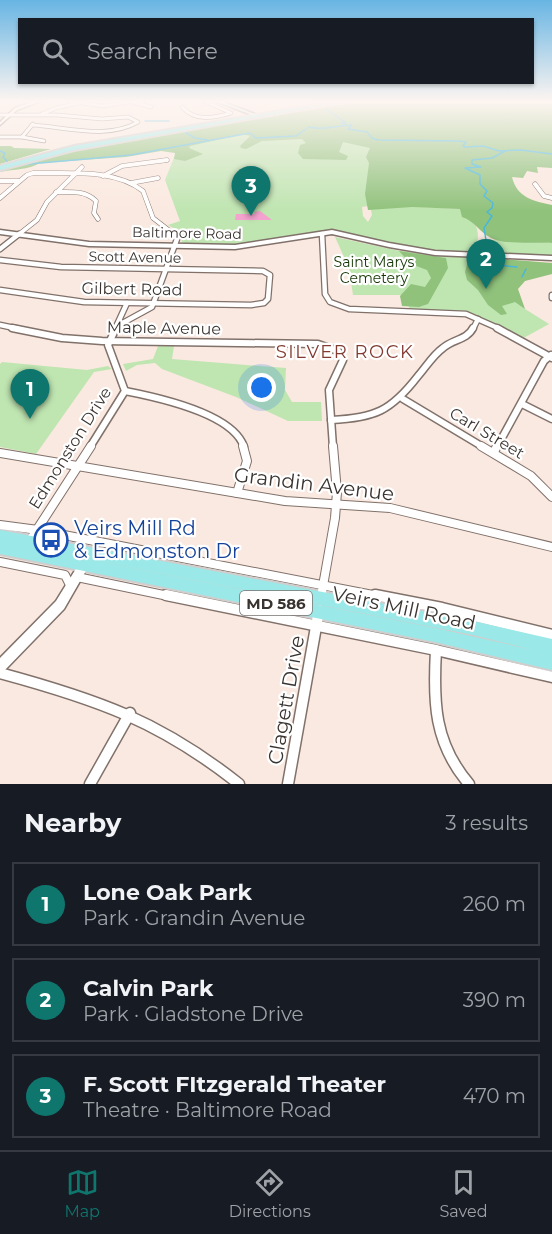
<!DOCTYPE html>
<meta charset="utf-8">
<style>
body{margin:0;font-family:Montserrat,sans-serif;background:#242831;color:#f1f3f6}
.you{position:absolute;left:262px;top:388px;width:21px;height:21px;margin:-15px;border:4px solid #fff;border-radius:50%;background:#1a73e8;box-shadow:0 0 0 9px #1a73e833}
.badge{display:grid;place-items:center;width:39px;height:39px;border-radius:50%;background:#0f766e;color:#fff;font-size:20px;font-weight:700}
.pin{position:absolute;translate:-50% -50px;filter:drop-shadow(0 2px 3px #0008)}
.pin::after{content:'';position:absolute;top:32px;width:21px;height:18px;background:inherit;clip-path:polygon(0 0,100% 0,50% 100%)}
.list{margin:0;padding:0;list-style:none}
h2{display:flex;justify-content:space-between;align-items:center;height:78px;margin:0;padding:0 24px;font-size:26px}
h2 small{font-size:20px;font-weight:400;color:#9ea1a6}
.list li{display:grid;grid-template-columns:39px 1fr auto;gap:18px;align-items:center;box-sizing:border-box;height:84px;margin:0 12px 12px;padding:0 12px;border:2px solid #363941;border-radius:0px}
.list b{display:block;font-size:22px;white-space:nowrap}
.list p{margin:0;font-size:20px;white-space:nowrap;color:#9ea1a6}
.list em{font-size:20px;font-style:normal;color:#9ea1a6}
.icon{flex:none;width:33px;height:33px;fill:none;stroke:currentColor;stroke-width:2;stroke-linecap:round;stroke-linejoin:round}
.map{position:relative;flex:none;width:552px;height:784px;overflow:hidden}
.search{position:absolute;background:#171b24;box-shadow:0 2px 4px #0004;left:18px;right:18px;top:18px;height:66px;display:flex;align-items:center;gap:15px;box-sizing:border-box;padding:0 21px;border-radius:0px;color:#9ea1a6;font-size:22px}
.sheet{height:366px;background:#171b24}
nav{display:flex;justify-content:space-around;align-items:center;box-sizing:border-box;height:84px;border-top:2px solid #363941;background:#171b24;font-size:16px;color:#9ea1a6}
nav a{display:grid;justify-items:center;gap:3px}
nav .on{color:#0f766e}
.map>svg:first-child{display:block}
.green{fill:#bfe5b1}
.forest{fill:#90c27c}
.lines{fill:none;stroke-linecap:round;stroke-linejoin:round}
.stream{stroke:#49b7db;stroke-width:1.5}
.building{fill:#f4a2ce}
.minor-far5-casing{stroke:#80716a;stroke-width:4.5}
.minor-far4-casing{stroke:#80716a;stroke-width:5}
.minor-far3-casing{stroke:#80716a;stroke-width:7}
.minor-far2-casing{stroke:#80716a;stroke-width:9}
.minor-far1-casing{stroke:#80716a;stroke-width:10}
.minor-casing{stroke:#80716a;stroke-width:13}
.tertiary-casing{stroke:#80716a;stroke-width:3}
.secondary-casing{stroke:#80716a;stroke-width:3}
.primary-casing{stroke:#d0cecd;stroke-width:4}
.minor-far5{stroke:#fff;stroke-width:3}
.minor-far4{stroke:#fff;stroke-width:4}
.minor-far3{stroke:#fff;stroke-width:4.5}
.minor-far2{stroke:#fff;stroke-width:6}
.minor-far1{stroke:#fff;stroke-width:8}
.minor{stroke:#fff;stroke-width:10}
.tertiary{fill:#fff;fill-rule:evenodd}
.secondary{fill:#cdf4f4;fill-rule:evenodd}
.primary{fill:#9be8e8;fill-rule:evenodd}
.labels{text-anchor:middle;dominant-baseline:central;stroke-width:4.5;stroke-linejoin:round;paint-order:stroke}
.far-street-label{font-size:14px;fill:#3a3430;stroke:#fff}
.far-park-label{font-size:14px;fill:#143503;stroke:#fff}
.shield{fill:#fff;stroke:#75716e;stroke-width:1.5}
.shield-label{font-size:15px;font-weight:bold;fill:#3a3430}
.street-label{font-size:16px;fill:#3a3430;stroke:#fff}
.neighbourhood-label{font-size:18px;letter-spacing:1.5px;fill:#823b31;stroke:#fff}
.near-street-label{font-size:20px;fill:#3a3430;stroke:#fff}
.near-transit-label{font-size:20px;fill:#164399;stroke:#fff;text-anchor:start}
</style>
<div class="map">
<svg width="552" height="784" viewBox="0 0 552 784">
<rect width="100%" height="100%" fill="#fae9e0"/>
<!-- green -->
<g class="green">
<path d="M552,101L368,206L362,207L363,216L368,222L372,215L370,205L466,209C478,226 483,236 471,255L479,279L504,278L525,309L549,324L520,340L466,314L410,311L405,295H353L349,268L335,237L395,250L445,257L331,229L245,245L189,244L182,242L180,232L168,225L180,221L165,180L179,145L176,135Z"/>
<path d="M490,240L552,243V256L495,254Z"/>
<path d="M158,346H174L172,359L286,368L285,390L292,402H321L322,421H288L236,397L162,369L155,363L137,365L126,371L123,364L153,359Z"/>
<path d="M2,362L87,370L108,366L112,369L94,372L36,454L0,447V364Z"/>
</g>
<!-- forest -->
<g class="forest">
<path d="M353,101H552V168L537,167L538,173L527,171L523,178L512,177C517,198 534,201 552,205V243C537,242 503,245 491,238C479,232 475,221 462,217L460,209L412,207L368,210L365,194L369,163L366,157L370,148L343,142L339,152L348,156L346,160L303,159L298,153L300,145L306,143L302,139L262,141L246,149L241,148L240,146L250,136L243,134L190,146L189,148L203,154L185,161L174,159L175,153L161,151L126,157L40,163C28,170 14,169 0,172V170L67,151Z"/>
<path d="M0,146H11L14,148L51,149L0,164Z"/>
<path d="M399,251L446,258L448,268L428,304L419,307L402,306L400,296L411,284L425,287L431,278L427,270L411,264Z"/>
<path d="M500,259L552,263V274L525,281L518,289L525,309L515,302L502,306L507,314L501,315L488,305L478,290L467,280L465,272L468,261Z"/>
</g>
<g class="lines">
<!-- stream -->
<g class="stream">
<path d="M326,109L346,123H341"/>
<path d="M145,121H169"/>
<path d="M186,133L195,138L208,140"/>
<path d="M0,151L5,153L3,157L7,161"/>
<path d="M18,165L131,155L250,133L256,138L296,136L309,127C324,131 337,125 352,125L348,129L367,132L372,138L378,140L459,141L466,142L463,146L465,147L483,146L499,151L521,150L552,154"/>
<path d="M488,252L484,228L492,216L487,212L492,208L493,203L484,196L487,191L480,184V175L465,168L481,167L472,164V160L492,158L505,151"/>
<path d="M485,259L484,264L517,267"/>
<path d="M522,277L526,269"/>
</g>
</g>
<!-- building -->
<path class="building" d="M260,211L272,220H235L236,214H255L254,212Z"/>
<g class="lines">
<defs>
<g id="minor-far5">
<path d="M132,102L151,107"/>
<path d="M82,103L103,106L134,101"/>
<path d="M182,107C195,122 214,118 231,113L204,101"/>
<path d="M42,114L56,108L88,101"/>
<path d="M0,115H57L102,119L128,117L138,122C107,140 66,127 32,125"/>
<path d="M0,137H22L44,141"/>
<path d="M22,137L33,124"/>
<path d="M161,161L167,160"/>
</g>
<g id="minor-far4">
<path d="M103,176L122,166L167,160"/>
<path d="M0,181H19"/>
<path d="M131,183L158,178"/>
<path d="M535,184L544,196L552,198"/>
<path d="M56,192C70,192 85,190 96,201L94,213L98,219"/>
<path d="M0,198L27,175L33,173C68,174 114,168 143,191L153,218L175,235"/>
<path d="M18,235L37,220L47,202L82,167"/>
</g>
<g id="minor-far3">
<path d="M322,234L325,294L330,302L349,309L466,314L500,329"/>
<path d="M0,249L19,234"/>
<path d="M0,260L61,267L263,271L270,275L268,299L264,303L251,305L84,302L0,290"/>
<path d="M552,295V298"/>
<path d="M0,325L19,329"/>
<path d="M119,325L152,307L177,239L174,234"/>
<path d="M115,329L127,303"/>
<path d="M473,329L478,319"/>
</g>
<g id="minor-far2">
<path d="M12,328L62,338L102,341L318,344L338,351L343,360L329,390L333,447"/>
<path d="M497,328L552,358"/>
<path d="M125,391C156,397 233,413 244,447"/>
<path d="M403,399L483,447"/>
<path d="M522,404L552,419"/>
<path d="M331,420C375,418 391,411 418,376C426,367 433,355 443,348C453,339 467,340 473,328"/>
<path d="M90,447L125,391L108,345L116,328"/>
<path d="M497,447L544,361L551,355"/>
</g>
<g id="minor-far1">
<path d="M481,446L531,476L552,497"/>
<path d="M494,452L497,446"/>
<path d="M0,453L285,501L390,508L552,547"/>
<path d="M237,493L247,461L243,446"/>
<path d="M0,525L38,530L383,597"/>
<path d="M29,542L91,446"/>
<path d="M0,562L65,575L71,587"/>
<path d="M77,577L173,597"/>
<path d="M321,597L335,518L337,492L333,446"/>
</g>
<g id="minor">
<path d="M166,595L436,650L552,677"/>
<path d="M375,595L442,608L552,635"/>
<path d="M436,650C433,702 434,743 469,784"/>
<path d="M0,673C96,699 160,721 239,784"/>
<path d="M90,784L130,713"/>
<path d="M288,784L319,610"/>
</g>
<g id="tertiary">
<path d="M35,101H41L17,110L0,125V122L15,108Z"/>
<path d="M0,230L89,242L235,245L332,230L389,243L435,251L552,256V260L435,255L389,247L332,234L235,249L89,246L0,234Z"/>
<path d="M86,557L90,559L91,562L64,609L4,671L0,673V658L56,601L82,559Z"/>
</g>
<path id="secondary" d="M215,101H221L260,116L257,117Z"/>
<g id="primary">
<path d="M338,101H349L74,150L0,170V166L74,146Z"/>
<path d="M0,530L473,621L552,639V670L435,642L0,554V542L435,628L533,650L473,635L0,542Z"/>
</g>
</defs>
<!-- minor-far5 casing -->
<use href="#minor-far5" class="minor-far5-casing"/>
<!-- minor-far4 casing -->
<use href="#minor-far4" class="minor-far4-casing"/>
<!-- minor-far3 casing -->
<use href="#minor-far3" class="minor-far3-casing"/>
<!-- minor-far2 casing -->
<use href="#minor-far2" class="minor-far2-casing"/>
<!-- minor-far1 casing -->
<use href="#minor-far1" class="minor-far1-casing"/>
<!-- minor casing -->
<use href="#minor" class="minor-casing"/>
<!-- tertiary casing -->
<use href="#tertiary" class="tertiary-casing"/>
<!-- secondary casing -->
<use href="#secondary" class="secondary-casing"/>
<!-- primary casing -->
<use href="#primary" class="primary-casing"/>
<!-- minor-far5 -->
<use href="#minor-far5" class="minor-far5"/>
<!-- minor-far4 -->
<use href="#minor-far4" class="minor-far4"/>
<!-- minor-far3 -->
<use href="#minor-far3" class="minor-far3"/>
<!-- minor-far2 -->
<use href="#minor-far2" class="minor-far2"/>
<!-- minor-far1 -->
<use href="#minor-far1" class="minor-far1"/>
<!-- minor -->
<use href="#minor" class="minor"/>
<!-- tertiary -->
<use href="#tertiary" class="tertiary"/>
<!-- secondary -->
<use href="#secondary" class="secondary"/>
<!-- primary -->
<use href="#primary" class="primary"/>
</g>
<!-- sky -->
<linearGradient id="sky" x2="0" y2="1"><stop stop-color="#68b5e3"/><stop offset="0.48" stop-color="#fdf5f1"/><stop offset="1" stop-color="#fdf5f1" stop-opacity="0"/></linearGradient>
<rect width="552" height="211" fill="url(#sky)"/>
<!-- icons -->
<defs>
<symbol id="bus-ring" viewBox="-11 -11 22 22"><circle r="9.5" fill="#fff" stroke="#1a4fb4" stroke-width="1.5"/><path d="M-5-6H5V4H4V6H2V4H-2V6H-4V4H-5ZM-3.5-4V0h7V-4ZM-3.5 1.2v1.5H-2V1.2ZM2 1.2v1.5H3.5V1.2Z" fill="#1a4fb4"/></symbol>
</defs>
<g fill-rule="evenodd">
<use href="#bus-ring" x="32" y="521" width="38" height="38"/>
</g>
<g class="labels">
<!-- far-street labels -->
<g class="far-street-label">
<text transform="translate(187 233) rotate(1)">Baltimore Road</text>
<text transform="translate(135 257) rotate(1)">Scott Avenue</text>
</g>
<!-- far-park labels -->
<g class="far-park-label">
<text x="374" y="262">Saint Marys<tspan x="374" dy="16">Cemetery</tspan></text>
</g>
<!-- shield labels -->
<rect class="shield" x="240" y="591" width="72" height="24" rx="4.5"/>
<g class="shield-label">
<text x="276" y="603">MD 586</text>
</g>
<!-- street labels -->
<g class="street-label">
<text transform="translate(132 289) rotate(1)">Gilbert Road</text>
<text transform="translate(164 328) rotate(1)">Maple Avenue</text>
<text transform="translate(487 433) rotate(31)">Carl Street</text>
<text transform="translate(70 448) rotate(-58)">Edmonston Drive</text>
</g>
<!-- neighbourhood labels -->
<g class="neighbourhood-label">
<text x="345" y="352">SILVER ROCK</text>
</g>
<!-- near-street labels -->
<g class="near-street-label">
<text transform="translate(314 484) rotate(7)">Grandin Avenue</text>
<text transform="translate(404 608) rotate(12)">Veirs Mill Road</text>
<text transform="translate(286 700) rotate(-80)">Clagett Drive</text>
</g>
<!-- near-transit labels -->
<g class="near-transit-label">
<text x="74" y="528">Veirs Mill Rd<tspan x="74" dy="23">&amp; Edmonston Dr</tspan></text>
</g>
</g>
</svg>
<div class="you"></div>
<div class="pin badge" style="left:30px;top:419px">1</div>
<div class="pin badge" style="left:486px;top:289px">2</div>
<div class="pin badge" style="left:251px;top:216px">3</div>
<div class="search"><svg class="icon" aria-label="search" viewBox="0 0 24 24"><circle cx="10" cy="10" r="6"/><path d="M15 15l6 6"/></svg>Search here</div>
</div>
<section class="sheet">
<h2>Nearby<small>3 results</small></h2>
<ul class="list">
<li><span class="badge">1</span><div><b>Lone Oak Park</b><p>Park · Grandin Avenue</p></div><em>260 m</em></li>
<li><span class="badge">2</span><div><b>Calvin Park</b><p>Park · Gladstone Drive</p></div><em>390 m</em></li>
<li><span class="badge">3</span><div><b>F. Scott FItzgerald Theater</b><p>Theatre · Baltimore Road</p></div><em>470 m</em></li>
</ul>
</section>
<nav>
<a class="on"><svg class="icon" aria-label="map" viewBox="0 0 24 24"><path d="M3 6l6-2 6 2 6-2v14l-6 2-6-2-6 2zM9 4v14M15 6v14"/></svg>Map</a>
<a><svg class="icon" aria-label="directions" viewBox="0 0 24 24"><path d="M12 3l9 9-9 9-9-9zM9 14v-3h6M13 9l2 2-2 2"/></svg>Directions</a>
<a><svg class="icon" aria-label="saved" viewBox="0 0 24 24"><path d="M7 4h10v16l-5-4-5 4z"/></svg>Saved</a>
</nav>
